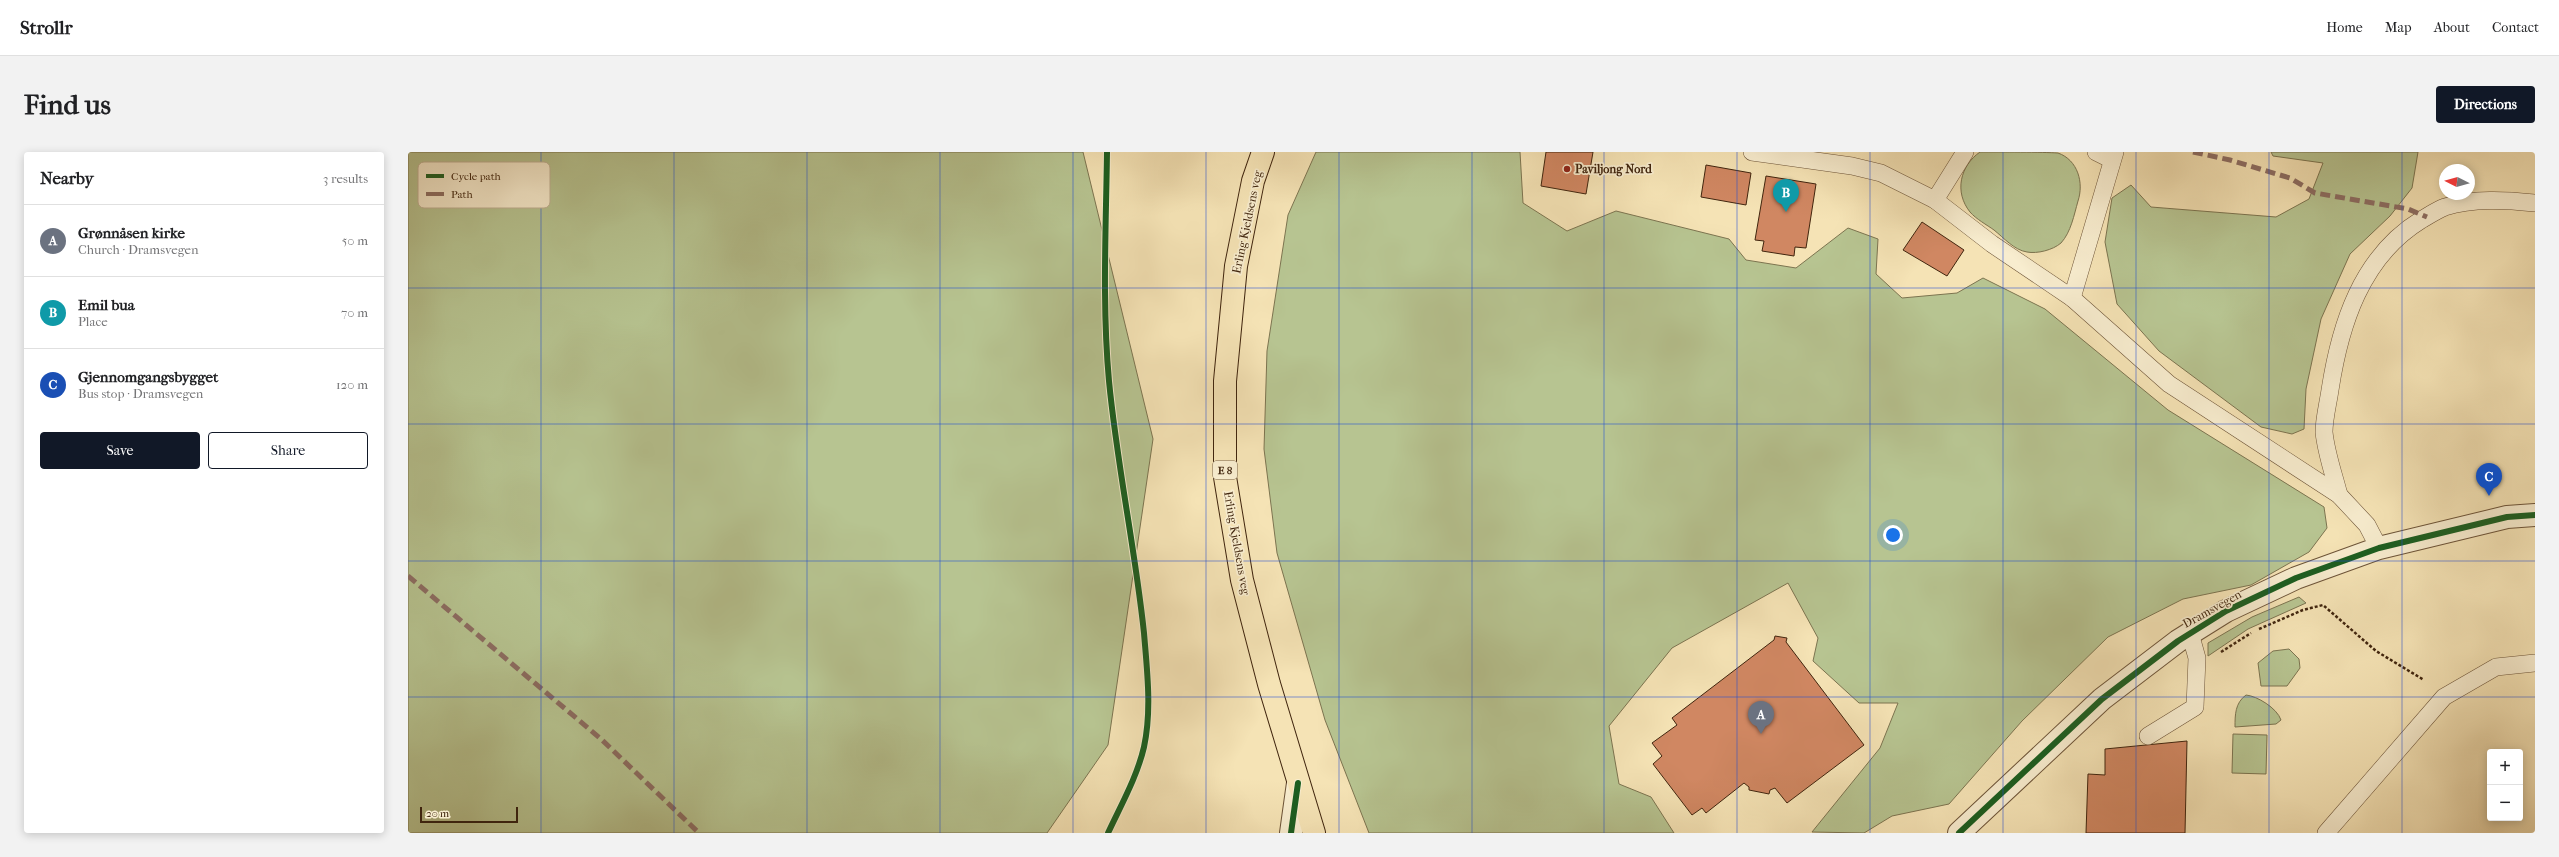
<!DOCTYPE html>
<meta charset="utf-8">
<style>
body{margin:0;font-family:"IM FELL French Canon",serif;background:#f2f2f2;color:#202124}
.controls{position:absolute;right:12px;bottom:12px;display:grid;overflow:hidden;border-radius:4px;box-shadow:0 2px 10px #0003}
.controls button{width:36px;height:36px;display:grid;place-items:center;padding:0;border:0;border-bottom:1px solid #e0e0e0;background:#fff;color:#202124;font:20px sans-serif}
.compass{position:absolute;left:2031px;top:12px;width:36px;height:36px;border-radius:50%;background:#fff;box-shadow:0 2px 10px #0003;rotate:276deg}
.scale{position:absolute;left:12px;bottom:10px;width:98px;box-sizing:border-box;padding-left:4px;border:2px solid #40250e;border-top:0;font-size:11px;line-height:14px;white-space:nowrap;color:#40250e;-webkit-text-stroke:3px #f8edcf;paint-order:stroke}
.you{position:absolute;left:1485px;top:383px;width:14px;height:14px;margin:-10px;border:3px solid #fff;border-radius:50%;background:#1a73e8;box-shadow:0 0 0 6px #1a73e833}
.badge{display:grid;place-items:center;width:26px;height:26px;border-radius:50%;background:#111827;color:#fff;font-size:13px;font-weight:700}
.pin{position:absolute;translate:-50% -33px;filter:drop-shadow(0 1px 2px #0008)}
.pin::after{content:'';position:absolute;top:21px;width:14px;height:12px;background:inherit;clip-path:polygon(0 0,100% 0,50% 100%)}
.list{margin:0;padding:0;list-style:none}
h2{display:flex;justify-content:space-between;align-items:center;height:52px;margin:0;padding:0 16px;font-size:17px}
h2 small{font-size:13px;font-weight:400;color:#757577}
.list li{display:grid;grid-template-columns:26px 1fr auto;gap:12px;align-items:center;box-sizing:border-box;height:72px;padding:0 16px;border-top:1px solid #e0e0e0}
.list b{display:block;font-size:15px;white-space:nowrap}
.list p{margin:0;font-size:13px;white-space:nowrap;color:#757577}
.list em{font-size:13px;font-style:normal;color:#757577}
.actions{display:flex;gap:8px;padding:12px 16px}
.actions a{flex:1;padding:9px 0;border:1px solid #111827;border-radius:4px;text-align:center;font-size:14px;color:#111827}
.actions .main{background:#111827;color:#fff}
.map{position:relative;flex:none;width:2127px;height:681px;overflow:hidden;border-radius:4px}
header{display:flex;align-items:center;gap:24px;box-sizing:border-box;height:56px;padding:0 20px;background:#fff;border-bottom:1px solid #e0e0e0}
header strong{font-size:19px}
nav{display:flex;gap:22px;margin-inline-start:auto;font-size:14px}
.intro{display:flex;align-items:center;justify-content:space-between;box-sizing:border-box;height:96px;padding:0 24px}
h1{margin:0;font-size:28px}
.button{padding:10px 18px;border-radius:4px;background:#111827;color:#fff;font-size:14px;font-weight:700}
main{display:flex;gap:24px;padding:0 24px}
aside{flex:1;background:#fff;border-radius:4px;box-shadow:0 2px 10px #0003}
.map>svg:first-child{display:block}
.green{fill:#b7c491;stroke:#7c7450}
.building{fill:#d08762;stroke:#40250e}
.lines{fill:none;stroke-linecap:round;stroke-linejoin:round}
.service-casing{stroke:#6d5438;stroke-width:18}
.minor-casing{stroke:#6d5438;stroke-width:24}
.trunk-casing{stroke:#40250e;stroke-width:24}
.path{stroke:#40250e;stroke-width:2.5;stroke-dasharray:3 2;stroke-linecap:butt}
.service{stroke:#f8edcf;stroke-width:17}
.minor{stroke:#f8edcf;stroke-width:22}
.trunk{stroke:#f5e3b5;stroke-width:22}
.quiet{stroke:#8d6e63;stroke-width:5;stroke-dasharray:10 5;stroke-linecap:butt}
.cycleway-casing{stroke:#f8edcf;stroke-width:8}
.cycleway{stroke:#1b5e20;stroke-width:6}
.grid{fill:none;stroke:#1d4ed8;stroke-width:1;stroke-opacity:0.55}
.poi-dot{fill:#8f2418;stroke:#f8edcf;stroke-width:1.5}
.labels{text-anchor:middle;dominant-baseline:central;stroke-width:3.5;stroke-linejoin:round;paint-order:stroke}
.shield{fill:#f8edcf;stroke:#776148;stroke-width:1}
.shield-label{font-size:11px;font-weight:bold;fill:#40250e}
.poi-label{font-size:12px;font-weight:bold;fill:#40250e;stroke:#f8edcf;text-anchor:start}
.street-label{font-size:12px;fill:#40250e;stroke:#f8edcf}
.key{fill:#f8edcf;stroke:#c1b195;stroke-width:1}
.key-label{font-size:11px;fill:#40250e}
</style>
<header>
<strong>Strollr</strong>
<nav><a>Home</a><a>Map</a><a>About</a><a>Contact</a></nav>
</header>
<div class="intro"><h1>Find us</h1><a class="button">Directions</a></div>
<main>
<aside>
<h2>Nearby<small>3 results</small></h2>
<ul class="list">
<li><span class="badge" style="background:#6b7280">A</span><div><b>Grønnåsen kirke</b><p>Church · Dramsvegen</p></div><em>50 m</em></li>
<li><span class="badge" style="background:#0f9aa8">B</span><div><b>Emil bua</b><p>Place</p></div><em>70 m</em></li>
<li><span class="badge" style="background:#1a4fb4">C</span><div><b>Gjennomgangsbygget</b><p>Bus stop · Dramsvegen</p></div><em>120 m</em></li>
</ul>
<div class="actions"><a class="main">Save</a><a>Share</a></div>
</aside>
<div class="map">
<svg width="2127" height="681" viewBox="0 0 2127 681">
<rect width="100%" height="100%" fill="#f5e3b5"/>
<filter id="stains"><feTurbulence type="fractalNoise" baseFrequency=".005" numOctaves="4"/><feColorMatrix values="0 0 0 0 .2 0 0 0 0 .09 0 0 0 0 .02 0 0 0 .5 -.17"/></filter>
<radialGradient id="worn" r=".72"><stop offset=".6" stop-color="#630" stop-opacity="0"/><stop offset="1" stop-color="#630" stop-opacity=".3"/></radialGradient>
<!-- green -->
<g class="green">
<path d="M0,0H675L745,287L700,593L639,681H0Z"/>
<path d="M908,0H1112L1115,51L1159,79L1208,59L1321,87L1338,108L1388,116L1440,76L1470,87L1468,122L1494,146L1549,141L1575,126L1637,157L1760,258L1916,355L1919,376L1901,400L1843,433L1775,447L1700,485L1614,569L1541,652L1484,664L1456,681L1404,680L1472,596L1490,551H1451L1405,509L1410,486L1380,431L1264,496L1201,574L1211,632L1243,645L1266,681H961L917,568L869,401L856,297L859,199L880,63Z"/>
<path d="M1572,0C1591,0 1635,0 1650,1C1670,8 1676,31 1670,49C1666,63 1663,80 1653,91C1645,98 1629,102 1619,100C1606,98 1596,86 1586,78C1579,73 1568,67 1562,60C1546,40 1552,14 1572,0Z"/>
<path d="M1863,0H2010L2004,36L1982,64L1942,102L1913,167L1898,237L1896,277L1884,282L1853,275L1751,199L1709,152L1697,90L1704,46L1723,33L1743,55L1868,65L1901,47L1915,11L1865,4Z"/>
<path d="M1891,445L1898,451L1840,477L1800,504V491L1844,465Z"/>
<path d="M1881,497L1891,507L1892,516L1879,534H1853L1850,511L1865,499Z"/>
<path d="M1838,543C1849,544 1869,556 1873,568L1868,572L1827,575C1827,563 1827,551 1838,543Z"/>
<path d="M1825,582L1859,583L1858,622L1824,621Z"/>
</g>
<!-- building -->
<g class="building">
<path d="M1138,0H1185L1178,42L1133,34Z"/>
<path d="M1298,13L1343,21L1338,53L1293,45Z"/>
<path d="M1358,24L1408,32L1398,96L1387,95L1386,104L1354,99L1356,89L1347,88Z"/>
<path d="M1514,70L1556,98L1539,124L1495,98Z"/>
<path d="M1367,484L1379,486L1378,490L1456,593L1379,651L1367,636L1362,638L1361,642L1341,638V635L1336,631L1298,661L1294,656L1284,663L1245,612L1254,604L1244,591L1269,573L1264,566L1366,488Z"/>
<path d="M1779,589L1777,681H1678L1680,622L1697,623V597Z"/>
</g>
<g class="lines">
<defs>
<g id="service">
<path d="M1344,0L1444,14L1473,21L1527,48L1584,92L1664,146L1761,232L1931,343L1959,373L1971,396"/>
<path d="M1688,0L1704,8"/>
<path d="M1527,48L1557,0"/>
<path d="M1664,146L1707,0"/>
<path d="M1931,343C1926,323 1918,301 1916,280C1916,267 1920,252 1922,238C1932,173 1953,105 2013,68C2020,64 2029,58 2037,55C2065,46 2098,48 2127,51"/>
<path d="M1740,584L1787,555L1789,506L1782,481"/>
<path d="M1918,681L2036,545L2088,515L2127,511"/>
</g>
<g id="minor">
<path d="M883,681L890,631"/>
<path d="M1551,681L1694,547L1770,489L1818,459L1888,426L1971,396L2099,365L2127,363"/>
</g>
<path id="trunk" d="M855,0L845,29L828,114L817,229V325L834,428L861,532L906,681"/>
</defs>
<!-- service casing -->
<use href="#service" class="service-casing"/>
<!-- minor casing -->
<use href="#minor" class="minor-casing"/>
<!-- trunk casing -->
<use href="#trunk" class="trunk-casing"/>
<!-- path -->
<g class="path">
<path d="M1851,477L1895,458L1915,453L1968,499L2016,528"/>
<path d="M1813,500L1843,481"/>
</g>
<!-- service -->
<use href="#service" class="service"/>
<!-- minor -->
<use href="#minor" class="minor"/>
<!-- trunk -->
<use href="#trunk" class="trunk"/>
<!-- quiet -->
<g class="quiet">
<path d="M1785,0L1822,8L1882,26L1907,41L2000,57L2019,65"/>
<path d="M0,424L193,587L291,681"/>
</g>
<defs>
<g id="cycleway">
<path d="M699,0C698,76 694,153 701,229C709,313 727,396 736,481C739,518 744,558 736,595C729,625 713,653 700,681"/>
<path d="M883,681L890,631"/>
<path d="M1551,681L1694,547L1770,489L1818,459L1888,426L1971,396L2099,365L2127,363"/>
</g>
</defs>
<!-- cycleway casing -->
<use href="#cycleway" class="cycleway-casing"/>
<!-- cycleway -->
<use href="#cycleway" class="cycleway"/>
</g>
<!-- grid -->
<path class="grid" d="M133,0V681M266,0V681M399,0V681M532,0V681M665,0V681M798,0V681M931,0V681M1064,0V681M1196,0V681M1329,0V681M1462,0V681M1595,0V681M1728,0V681M1861,0V681M1994,0V681M0,136H2127M0,272H2127M0,409H2127M0,545H2127"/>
<!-- markers -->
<circle class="poi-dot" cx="1159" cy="17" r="4"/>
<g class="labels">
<!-- shield labels -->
<rect class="shield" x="805" y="309" width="24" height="18" rx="3"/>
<g class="shield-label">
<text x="817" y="318">E 8</text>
</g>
<!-- poi labels -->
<g class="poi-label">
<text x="1167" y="17">Paviljong Nord</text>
</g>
<!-- street labels -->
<g class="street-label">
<text transform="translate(839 70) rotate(-78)">Erling Kjeldsens veg</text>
<text transform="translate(829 391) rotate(80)">Erling Kjeldsens veg</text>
<text transform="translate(1804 457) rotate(-29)">Dramsvegen</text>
</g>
</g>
<!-- legend -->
<rect x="10" y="10" width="132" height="46" rx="6" class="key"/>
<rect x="18" y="22" width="18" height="4" fill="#1b5e20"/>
<rect x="18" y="40" width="18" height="4" fill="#8d6e63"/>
<g class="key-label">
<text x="43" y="28">Cycle path</text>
<text x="43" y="46">Path</text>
</g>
<rect width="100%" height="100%" filter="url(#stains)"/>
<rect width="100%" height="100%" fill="url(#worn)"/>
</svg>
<div class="controls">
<button>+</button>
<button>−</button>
</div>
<svg class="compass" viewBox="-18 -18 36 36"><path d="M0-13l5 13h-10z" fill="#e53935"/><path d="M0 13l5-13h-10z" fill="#757577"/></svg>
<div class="scale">20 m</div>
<div class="you"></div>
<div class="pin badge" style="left:1353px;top:582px;background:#6b7280">A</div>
<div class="pin badge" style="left:1378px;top:60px;background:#0f9aa8">B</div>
<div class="pin badge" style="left:2081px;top:344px;background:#1a4fb4">C</div>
</div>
</main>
